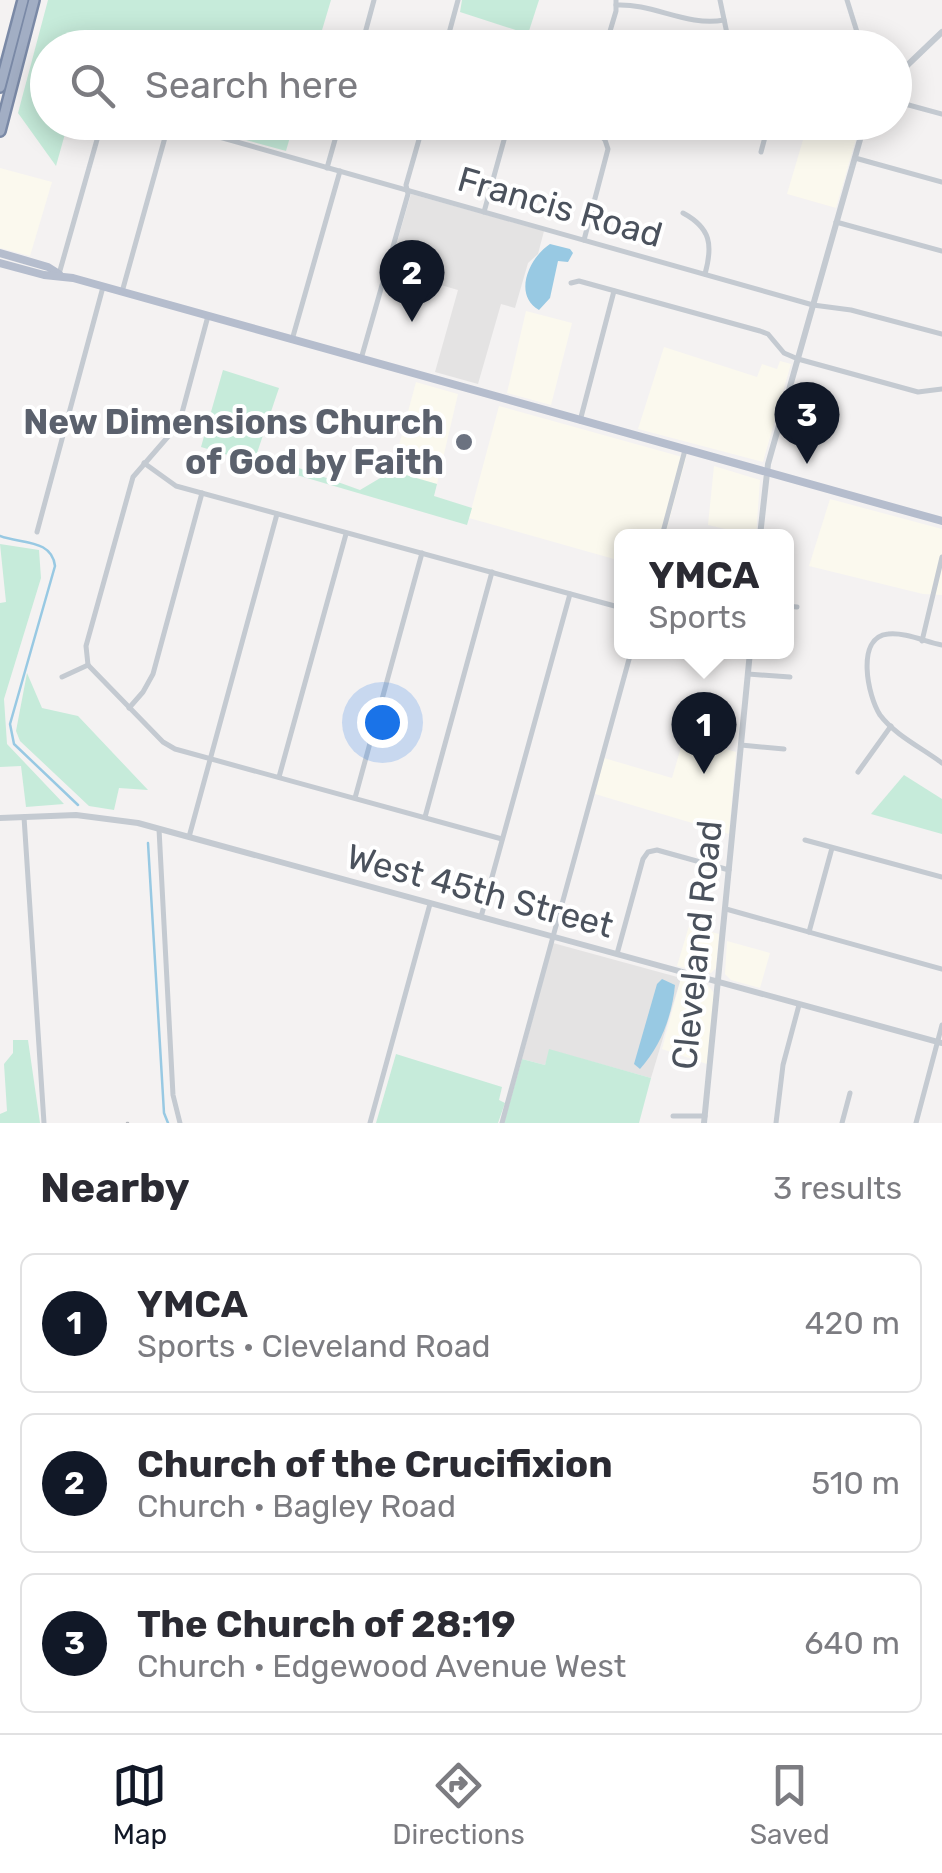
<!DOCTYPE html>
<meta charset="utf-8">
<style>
body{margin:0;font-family:Rubik,sans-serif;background:#f2f2f3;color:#2b2b33}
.you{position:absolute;left:382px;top:722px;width:35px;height:35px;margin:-25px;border:8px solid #fff;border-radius:50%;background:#1a73e8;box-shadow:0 0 0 15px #1a73e833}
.badge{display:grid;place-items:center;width:65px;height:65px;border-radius:50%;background:#111827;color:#fff;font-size:32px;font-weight:700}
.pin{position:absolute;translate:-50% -82px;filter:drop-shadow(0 2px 5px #0008)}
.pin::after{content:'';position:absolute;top:52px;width:35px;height:30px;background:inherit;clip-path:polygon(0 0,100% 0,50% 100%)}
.popup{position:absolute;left:614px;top:529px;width:180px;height:130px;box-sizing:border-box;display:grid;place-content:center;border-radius:15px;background:#fff;filter:drop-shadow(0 2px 8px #0005);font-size:32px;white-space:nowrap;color:#7c7c81}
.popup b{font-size:38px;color:#2b2b33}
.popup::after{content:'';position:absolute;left:50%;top:100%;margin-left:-20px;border:20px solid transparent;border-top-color:#fff}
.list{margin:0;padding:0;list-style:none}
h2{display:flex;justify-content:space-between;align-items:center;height:130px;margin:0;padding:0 40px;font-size:42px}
h2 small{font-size:32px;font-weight:400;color:#7c7c81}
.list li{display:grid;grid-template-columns:65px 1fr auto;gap:30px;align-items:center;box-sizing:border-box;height:140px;margin:0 20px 20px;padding:0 20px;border:2px solid #e1e1e2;border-radius:15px}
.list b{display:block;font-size:38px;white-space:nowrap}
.list p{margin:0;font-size:32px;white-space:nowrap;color:#7c7c81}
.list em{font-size:32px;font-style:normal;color:#7c7c81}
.icon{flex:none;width:55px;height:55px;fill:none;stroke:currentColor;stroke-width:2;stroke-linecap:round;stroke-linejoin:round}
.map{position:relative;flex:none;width:942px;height:1123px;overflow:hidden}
.search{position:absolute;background:#fff;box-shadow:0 5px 25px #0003;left:30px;right:30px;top:30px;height:110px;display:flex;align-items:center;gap:25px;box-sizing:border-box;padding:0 35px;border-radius:55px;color:#7c7c81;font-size:38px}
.sheet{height:610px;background:#fff}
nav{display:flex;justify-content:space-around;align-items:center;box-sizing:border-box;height:140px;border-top:2px solid #e1e1e2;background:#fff;font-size:28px;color:#7c7c81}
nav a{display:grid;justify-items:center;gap:5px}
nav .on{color:#111827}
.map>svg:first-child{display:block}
.commercial{fill:#fbf9ee}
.education{fill:#e4e3e3}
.green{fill:#c6ebda}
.water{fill:#98c9e3}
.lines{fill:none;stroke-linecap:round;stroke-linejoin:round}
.stream{stroke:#98c9e3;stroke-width:2.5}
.trunk-casing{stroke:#7a89a6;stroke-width:14}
.minor{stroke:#c4cad1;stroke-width:5}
.tertiary{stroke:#c4cad1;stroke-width:6}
.primary{stroke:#b5bdcd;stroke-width:8}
.trunk{stroke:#a2aec4;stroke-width:9}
.rail{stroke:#b4b6bb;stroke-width:2.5}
.worship-dot{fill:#6b7280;stroke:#fff;stroke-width:4}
.labels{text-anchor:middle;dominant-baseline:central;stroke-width:8;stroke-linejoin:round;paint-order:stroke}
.street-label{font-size:35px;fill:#4b525d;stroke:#fff}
.worship-label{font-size:35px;font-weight:bold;fill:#5b616d;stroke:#fff;text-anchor:end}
</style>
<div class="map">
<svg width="942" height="1123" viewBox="0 0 942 1123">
<rect width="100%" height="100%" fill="#f4f2f2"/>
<!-- commercial -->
<g class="commercial">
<path d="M808,123H825L858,132L836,208L787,194Z"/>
<path d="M0,168L52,182L30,256L0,248Z"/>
<path d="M526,311L572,323L551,405L507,393Z"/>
<path d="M664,347L757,377L762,364L777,369L780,361L791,364L763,462L638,429Z"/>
<path d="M416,382L458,394L437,484L392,471Z"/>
<path d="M499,406L686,458L665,536H622L621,561L469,518Z"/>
<path d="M714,466L760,480L756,536L708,525Z"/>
<path d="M830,499L942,529V595L923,594L809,566Z"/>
<path d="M684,737L736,752L729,834L595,794L604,758L672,778Z"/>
<path d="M689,926L719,934L716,968L711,973L677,966Z"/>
<path d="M727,941L770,953L760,988L731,980L725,974Z"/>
<path d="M681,978L708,985L714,993L707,1064L662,1049Z"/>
</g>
<!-- education -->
<g class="education">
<path d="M411,194L544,231L538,254L528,263L515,308L501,304L478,384L435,372L458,290L389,270Z"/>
<path d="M553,943L681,978L651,1078L550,1050L545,1065L522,1059Z"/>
</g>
<!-- green -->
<g class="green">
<path d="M48,0H331L317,47L48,48V122L68,123L56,166L18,113Z"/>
<path d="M462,0H539L528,34L460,12Z"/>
<path d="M184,123L294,122V123L286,151Z"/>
<path d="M223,370L279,388L257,453L360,490L392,471L437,484L434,496L472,508L467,525L201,447Z"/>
<path d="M0,544L39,550L41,578L4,699L7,744L64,804L26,807L21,766L0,767V603L6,602Z"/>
<path d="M27,673L42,708L78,716L148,790L119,788L114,810L89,806L20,741L16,731Z"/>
<path d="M904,775L942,799V834L871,814Z"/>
<path d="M13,1040H28L40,1123H0V1114L7,1111L4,1064L13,1053Z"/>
<path d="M549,1049L651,1078L639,1123H504L522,1059L545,1065Z"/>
<path d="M396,1054L502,1087L499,1100L505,1103L498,1123H376Z"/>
</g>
<!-- water -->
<g class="water">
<path d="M550,244L570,249L573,253L568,262L558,261L550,298L539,310C512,294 530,257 550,244Z"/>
<path d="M662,979L675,985C672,1017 660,1047 640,1069L634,1064L657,984Z"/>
</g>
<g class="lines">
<!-- stream -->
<g class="stream">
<path d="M0,536C21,544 52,539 55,566L10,724L14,744L78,805"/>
<path d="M148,843L164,1113L168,1123"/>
</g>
<defs>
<g id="trunk">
<path d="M0,87L23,0"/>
<path d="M0,131L34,0"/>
</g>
</defs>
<!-- trunk casing -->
<use href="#trunk" class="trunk-casing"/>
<!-- minor -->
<g class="minor">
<path d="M720,0L730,48"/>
<path d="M847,0L862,48"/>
<path d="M616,5C653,3 687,27 724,20"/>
<path d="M361,48L374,0"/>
<path d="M445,48L458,0"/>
<path d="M605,48L616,11V0"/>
<path d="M894,101L942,114"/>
<path d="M166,122L813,305L851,310L942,334"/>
<path d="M814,122L861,136"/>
<path d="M699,133L702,122"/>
<path d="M761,152L769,122"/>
<path d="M855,158L942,182"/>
<path d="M327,168L340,122"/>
<path d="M484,212L509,122"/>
<path d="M683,213C711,228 713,245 705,274"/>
<path d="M836,222L942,251"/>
<path d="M584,240L608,149L605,140L589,122"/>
<path d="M59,274L102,122"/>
<path d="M571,283L579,281L760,331L768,334L784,353L798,359L918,392L942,389"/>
<path d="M122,292L169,123"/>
<path d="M292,340L340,171"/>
<path d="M361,359L408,194L406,185L424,122"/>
<path d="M580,421L614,291"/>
<path d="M144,463L176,486L622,608"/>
<path d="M37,532L103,287"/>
<path d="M662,536L685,450"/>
<path d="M786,606L797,607"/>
<path d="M922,641L942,557"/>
<path d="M942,645C926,642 905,632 888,634C855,637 868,697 880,715C895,735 922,748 942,763"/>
<path d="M690,659L691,652"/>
<path d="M88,665L163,742L175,749L502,839"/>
<path d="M88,665L86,646L133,477L179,424L208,316"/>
<path d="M748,674L790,677"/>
<path d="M62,677L88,665"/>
<path d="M129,708L143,692L153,674L202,493"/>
<path d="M741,745L784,749"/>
<path d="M858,772L891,726"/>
<path d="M279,777L346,534"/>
<path d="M355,798L422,553"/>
<path d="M24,817L44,1123"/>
<path d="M425,817L492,572"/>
<path d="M159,829L173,1095L180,1123"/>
<path d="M189,837L277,514"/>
<path d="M805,840L942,877"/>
<path d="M726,909L942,969"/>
<path d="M481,917L570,594"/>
<path d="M809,932L832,848"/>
<path d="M617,954L643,859L648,852L657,850L729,870"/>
<path d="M673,1116H705"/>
<path d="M370,1123L430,904"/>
<path d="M502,1123L631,652"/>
<path d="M776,1123L783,1065L799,1005"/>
<path d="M842,1123L850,1093"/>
<path d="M916,1123L942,1025"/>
</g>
<!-- tertiary -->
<g class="tertiary">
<path d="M894,78L942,32"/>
<path d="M760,536L768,464L865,122"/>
<path d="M0,818L76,815L138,823L942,1043"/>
<path d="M704,1123L750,652"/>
</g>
<!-- primary -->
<g class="primary">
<path d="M0,253L48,267L59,274"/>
<path d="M0,263L44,275L73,278L942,521"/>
</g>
<!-- trunk -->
<use href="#trunk" class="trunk"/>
<!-- rail -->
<path class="rail" d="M127,1123H128"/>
</g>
<!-- markers -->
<circle class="worship-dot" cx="464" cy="442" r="10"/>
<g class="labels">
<!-- street labels -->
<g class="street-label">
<text transform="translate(560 207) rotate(16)">Francis Road</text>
<text transform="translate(480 891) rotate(15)">West 45th Street</text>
<text transform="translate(697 945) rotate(-84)">Cleveland Road</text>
</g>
<!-- worship labels -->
<g class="worship-label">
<text x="444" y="422">New Dimensions Church<tspan x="444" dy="40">of God by Faith</tspan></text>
</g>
</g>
</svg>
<div class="you"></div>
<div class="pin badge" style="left:704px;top:774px">1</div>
<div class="popup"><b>YMCA</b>Sports</div>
<div class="pin badge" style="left:412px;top:322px">2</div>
<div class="pin badge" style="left:807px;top:464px">3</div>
<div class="search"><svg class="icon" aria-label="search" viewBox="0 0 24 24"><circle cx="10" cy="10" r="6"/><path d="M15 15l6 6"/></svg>Search here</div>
</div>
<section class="sheet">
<h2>Nearby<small>3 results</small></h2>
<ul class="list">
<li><span class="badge">1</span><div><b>YMCA</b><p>Sports · Cleveland Road</p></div><em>420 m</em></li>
<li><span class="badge">2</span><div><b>Church of the Crucifixion</b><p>Church · Bagley Road</p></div><em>510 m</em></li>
<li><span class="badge">3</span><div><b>The Church of 28:19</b><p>Church · Edgewood Avenue West</p></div><em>640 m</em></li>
</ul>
</section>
<nav>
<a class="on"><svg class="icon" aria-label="map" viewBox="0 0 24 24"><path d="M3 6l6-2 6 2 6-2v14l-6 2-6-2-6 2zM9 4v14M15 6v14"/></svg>Map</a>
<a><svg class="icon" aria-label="directions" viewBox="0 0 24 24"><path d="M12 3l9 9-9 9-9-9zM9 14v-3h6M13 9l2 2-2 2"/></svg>Directions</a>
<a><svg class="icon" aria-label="saved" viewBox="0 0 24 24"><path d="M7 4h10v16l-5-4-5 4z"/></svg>Saved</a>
</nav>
